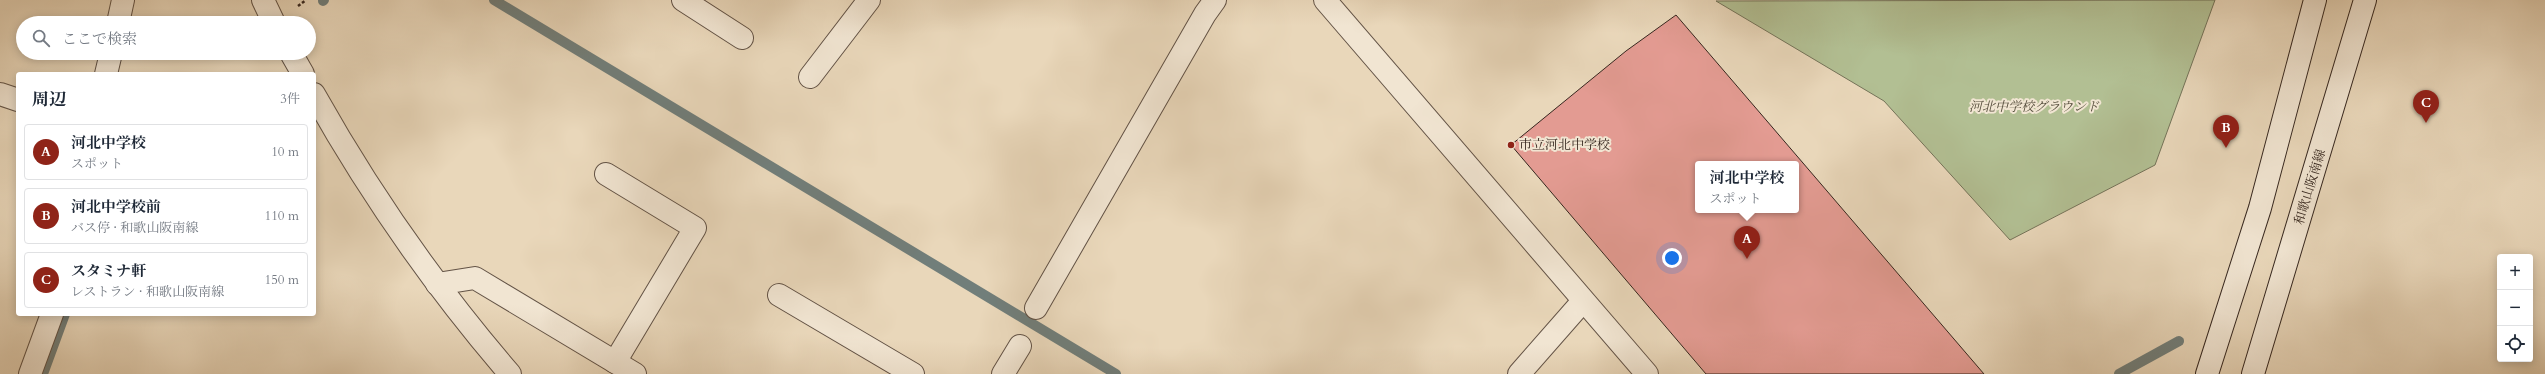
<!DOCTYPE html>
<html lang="ja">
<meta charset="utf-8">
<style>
body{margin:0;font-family:Cardo,"Noto Serif JP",serif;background:#f6f6f7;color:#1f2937}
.controls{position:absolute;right:12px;bottom:12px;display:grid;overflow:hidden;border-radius:4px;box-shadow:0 2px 10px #0003}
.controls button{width:36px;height:36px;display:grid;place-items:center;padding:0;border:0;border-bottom:1px solid #e0e1e3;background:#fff;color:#1f2937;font:20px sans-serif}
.you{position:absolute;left:1672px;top:258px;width:14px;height:14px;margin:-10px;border:3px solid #fff;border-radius:50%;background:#1a73e8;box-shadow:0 0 0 6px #1a73e833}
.badge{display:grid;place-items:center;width:26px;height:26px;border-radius:50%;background:#8f2418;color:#fff;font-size:13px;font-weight:700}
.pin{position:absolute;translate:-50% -33px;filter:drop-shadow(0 1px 2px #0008)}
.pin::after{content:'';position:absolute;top:21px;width:14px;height:12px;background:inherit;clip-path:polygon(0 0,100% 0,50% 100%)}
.popup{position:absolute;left:1695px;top:161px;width:104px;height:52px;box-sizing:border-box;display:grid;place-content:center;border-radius:4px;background:#fff;filter:drop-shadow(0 1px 3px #0005);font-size:13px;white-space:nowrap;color:#747a83}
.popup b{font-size:15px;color:#1f2937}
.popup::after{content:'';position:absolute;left:50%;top:100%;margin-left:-8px;border:8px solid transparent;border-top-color:#fff}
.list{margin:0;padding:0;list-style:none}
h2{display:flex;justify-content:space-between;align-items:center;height:52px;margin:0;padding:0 16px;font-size:17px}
h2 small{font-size:13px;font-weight:400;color:#747a83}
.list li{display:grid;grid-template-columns:26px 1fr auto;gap:12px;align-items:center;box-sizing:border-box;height:56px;margin:0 8px 8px;padding:0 8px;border:1px solid #e0e1e3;border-radius:4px}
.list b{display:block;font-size:15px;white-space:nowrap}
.list p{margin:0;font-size:13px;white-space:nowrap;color:#747a83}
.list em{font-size:13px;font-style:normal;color:#747a83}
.icon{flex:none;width:22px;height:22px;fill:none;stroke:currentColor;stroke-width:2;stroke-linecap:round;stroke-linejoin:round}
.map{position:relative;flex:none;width:2545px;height:374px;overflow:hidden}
.search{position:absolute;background:#fff;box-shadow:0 2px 10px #0003;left:16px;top:16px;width:300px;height:44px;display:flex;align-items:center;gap:10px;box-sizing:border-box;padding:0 14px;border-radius:22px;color:#747a83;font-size:15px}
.panel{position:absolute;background:#fff;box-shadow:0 2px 10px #0003;left:16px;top:72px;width:300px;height:244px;border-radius:4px}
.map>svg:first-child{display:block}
.green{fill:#b2bf93;stroke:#747359}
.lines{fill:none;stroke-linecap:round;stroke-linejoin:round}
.stream{stroke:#717e7a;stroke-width:10}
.building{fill:#e39b92;stroke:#36271f;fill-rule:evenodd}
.minor-casing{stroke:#635346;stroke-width:24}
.secondary-casing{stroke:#36271f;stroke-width:24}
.path{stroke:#36271f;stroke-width:2.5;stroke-dasharray:3 2;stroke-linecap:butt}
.minor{stroke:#f1e5d2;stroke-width:22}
.secondary{stroke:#f1e5d2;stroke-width:22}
.poi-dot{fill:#8f2418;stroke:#f1e5d2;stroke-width:1.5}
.labels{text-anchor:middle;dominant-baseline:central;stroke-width:4;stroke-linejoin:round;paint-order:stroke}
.park-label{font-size:13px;font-style:italic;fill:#554d3c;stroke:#f1e5d2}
.poi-label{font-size:13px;fill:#36271f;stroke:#f1e5d2;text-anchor:start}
.street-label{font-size:13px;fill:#36271f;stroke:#f1e5d2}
</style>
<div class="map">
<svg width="2545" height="374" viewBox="0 0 2545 374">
<rect width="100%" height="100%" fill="#e9d7ba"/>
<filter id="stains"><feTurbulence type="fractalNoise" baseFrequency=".005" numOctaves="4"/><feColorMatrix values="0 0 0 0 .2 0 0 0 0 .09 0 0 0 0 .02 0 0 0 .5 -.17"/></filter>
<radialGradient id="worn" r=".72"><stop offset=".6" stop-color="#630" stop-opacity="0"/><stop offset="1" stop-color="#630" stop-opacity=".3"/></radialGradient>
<!-- green -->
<path class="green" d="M2215,0L2155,165L2010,240L1884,101L1716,1Z"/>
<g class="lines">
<!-- stream -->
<g class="stream">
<path d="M494,0L1116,374"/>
<path d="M323,1L324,0"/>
<path d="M43,374L65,314"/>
<path d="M2119,374L2179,341"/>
</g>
</g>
<!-- building -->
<path class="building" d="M1676,15L1984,374H1706L1511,145L1626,51ZM1698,164H1796V210H1698Z"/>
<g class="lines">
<defs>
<g id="minor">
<path d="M263,0L274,23"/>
<path d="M683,0L742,38"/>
<path d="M1325,0L1647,374"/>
<path d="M118,23L123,0"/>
<path d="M291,53L303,74"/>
<path d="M106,74L111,53"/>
<path d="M810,77L869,0"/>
<path d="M0,94L18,100"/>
<path d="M314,94C370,194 435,287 510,374"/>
<path d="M606,174L695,228L615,362"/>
<path d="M437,284L475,278L635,374"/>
<path d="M779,295L913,374"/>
<path d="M1036,308L1205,14L1215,0"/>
<path d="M30,374L52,314"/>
<path d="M1003,374L1020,346"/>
<path d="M1519,374L1583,301"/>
</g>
<g id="secondary">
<path d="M2207,374L2260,208L2315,0"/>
<path d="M2253,374L2365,0"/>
</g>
</defs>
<!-- minor casing -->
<use href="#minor" class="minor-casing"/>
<!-- secondary casing -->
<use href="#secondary" class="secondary-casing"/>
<!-- path -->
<path class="path" d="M298,6L306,0"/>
<!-- minor -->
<use href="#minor" class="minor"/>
<!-- secondary -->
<use href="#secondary" class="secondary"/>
</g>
<!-- markers -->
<circle class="poi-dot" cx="1511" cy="145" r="4"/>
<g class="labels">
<!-- park labels -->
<g class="park-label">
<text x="2034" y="107">河北中学校グラウンド</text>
</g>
<!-- poi labels -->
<g class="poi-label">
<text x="1519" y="145">市立河北中学校</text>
</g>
<!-- street labels -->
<g class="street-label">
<text transform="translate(2310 187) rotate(-73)">和歌山阪南線</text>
</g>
</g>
<rect width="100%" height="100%" filter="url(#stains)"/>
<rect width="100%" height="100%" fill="url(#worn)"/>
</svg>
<div class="controls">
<button>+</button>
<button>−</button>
<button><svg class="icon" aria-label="locate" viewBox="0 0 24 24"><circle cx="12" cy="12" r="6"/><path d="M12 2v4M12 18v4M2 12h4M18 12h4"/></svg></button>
</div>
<div class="you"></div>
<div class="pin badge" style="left:1747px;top:259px">A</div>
<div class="popup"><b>河北中学校</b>スポット</div>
<div class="pin badge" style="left:2226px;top:148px">B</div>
<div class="pin badge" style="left:2426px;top:123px">C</div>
<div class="search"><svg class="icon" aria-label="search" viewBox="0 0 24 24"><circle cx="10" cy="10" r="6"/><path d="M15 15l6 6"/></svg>ここで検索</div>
<section class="panel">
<h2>周辺<small>3件</small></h2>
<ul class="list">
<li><span class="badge">A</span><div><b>河北中学校</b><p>スポット</p></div><em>10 m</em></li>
<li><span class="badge">B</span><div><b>河北中学校前</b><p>バス停 · 和歌山阪南線</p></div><em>110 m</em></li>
<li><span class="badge">C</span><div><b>スタミナ軒</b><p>レストラン · 和歌山阪南線</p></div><em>150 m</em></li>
</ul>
</section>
</div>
